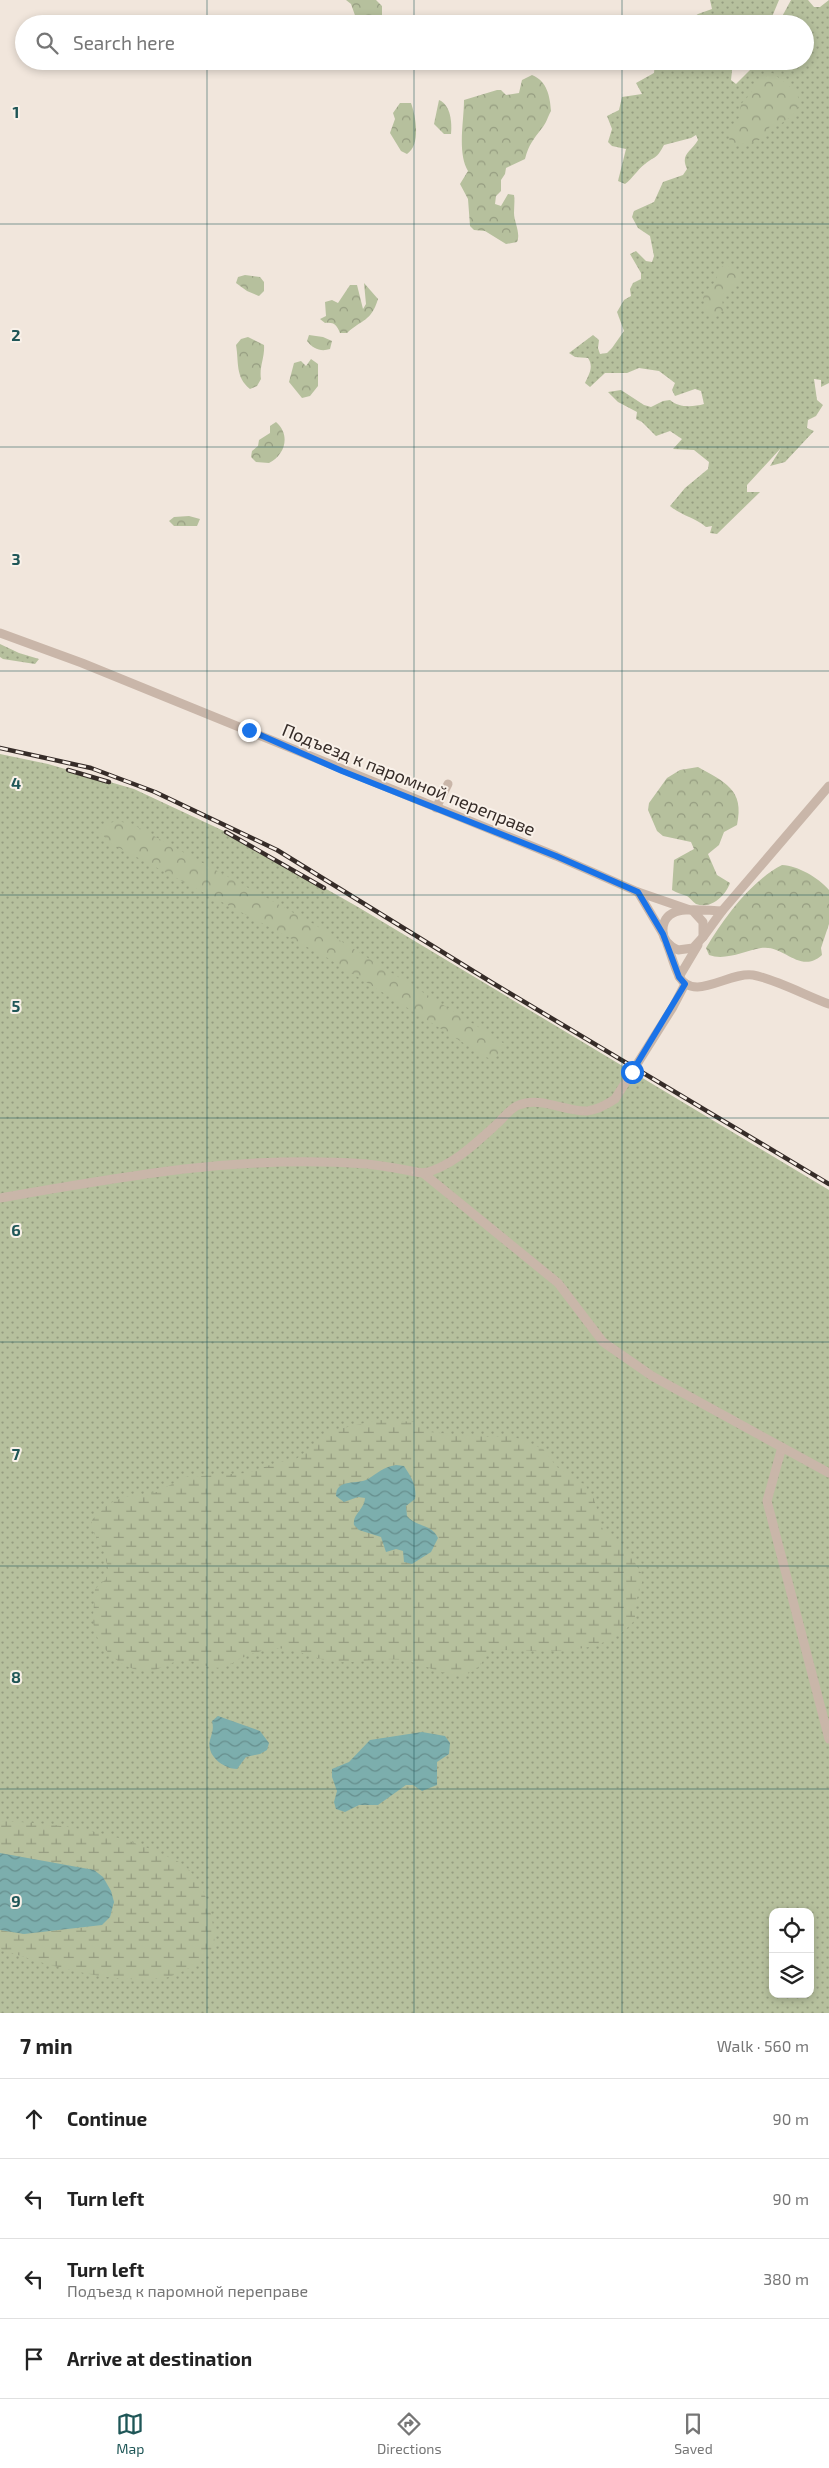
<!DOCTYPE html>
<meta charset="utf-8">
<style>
body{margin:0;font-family:"Exo 2",sans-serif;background:#f6f6f6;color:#222}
.controls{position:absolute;right:15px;bottom:15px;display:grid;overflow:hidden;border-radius:10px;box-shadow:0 2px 8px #0003}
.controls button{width:45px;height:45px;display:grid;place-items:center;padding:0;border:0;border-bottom:1px solid #e0e0e0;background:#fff;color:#222;font:25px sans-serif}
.stop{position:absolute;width:15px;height:15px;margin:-11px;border:4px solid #1a73e8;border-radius:50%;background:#fff}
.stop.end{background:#1a73e8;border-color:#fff;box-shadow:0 1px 5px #0008}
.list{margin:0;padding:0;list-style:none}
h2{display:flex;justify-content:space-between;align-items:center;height:65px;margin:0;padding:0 20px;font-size:21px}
h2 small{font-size:16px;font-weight:400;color:#767676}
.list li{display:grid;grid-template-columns:32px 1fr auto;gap:15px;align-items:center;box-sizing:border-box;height:80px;padding:0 20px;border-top:1px solid #e0e0e0}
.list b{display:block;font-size:19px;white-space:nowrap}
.list p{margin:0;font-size:16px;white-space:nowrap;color:#767676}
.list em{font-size:16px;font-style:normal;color:#767676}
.icon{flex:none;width:28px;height:28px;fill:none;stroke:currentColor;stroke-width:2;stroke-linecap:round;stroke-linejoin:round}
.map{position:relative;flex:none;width:829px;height:2013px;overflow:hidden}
.search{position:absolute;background:#fff;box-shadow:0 2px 8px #0003;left:15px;right:15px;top:15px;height:55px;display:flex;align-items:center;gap:12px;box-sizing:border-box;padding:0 18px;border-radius:28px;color:#767676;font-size:19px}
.sheet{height:385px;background:#fff}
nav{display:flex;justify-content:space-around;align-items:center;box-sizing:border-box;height:70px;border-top:1px solid #e0e0e0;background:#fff;font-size:14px;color:#767676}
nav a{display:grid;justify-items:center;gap:2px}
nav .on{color:#1f5657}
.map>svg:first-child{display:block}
.grass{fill:url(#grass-dots);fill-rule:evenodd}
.forest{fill:url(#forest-crowns)}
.wetland{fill:url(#wetland-marsh);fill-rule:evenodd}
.water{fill:url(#water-waves)}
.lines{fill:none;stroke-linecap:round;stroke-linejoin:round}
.minor{stroke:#c9b6a9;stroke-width:9}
.rail-casing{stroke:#362c28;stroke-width:4.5}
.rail{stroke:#f9f1e9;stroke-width:2.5;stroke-dasharray:8;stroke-linecap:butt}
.route{stroke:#1a73e8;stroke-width:6}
.grid{fill:none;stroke:#1f5657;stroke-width:1;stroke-opacity:0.55}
.labels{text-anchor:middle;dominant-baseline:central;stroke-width:4;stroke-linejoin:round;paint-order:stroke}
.street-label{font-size:18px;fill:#362c28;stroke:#f9f1e9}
.grid-label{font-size:16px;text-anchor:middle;font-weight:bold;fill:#1f5657;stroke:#f9f1e9;stroke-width:4;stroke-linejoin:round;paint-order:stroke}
</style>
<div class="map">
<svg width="829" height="2013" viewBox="0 0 829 2013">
<defs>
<pattern id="grass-dots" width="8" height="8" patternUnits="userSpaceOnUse" patternTransform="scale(1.25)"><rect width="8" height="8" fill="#b6c09d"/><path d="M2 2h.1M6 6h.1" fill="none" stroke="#959c80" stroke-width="1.8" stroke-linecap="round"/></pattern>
<pattern id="forest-crowns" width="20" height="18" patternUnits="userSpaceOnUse" patternTransform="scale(1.25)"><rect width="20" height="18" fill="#b6c09d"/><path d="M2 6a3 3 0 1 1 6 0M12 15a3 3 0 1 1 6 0" fill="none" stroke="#959c80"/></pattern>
<pattern id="wetland-marsh" width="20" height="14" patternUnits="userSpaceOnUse" patternTransform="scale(1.25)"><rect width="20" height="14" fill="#b6c09d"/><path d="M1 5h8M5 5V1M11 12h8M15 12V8" fill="none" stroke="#959c80"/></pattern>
<pattern id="water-waves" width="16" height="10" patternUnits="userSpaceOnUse" patternTransform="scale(1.25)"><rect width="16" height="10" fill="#7caead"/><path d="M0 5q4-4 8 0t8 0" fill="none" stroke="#668e8d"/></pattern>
</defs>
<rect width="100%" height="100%" fill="#f1e6dc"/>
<!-- grass -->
<g class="grass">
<path d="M710,0H779L769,24H683L698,14L712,9Z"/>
<path d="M791,0H808L814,7H820L829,0V383L821,387V380L814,379L817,400L823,405L816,416L808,420L807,428L814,431L785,462L770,466L781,448L747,485V492H760L717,534L710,533L712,526L706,527C694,517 682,516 670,506L685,488L708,469L709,462L694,450L673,449L682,439L670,431L656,436L642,422L636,419L637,412L618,402L608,392L621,390L644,405L651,407L663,401L670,400C679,408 693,407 704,404L701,391L695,389L675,396L672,390L675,383L659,371L639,368L627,373H605L590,387L585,383C589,374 594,367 588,358L575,357L569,353L593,335L599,340L598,348L600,354L607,353L612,348L624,331L617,312L624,300L631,296L630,289L633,283L641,279V273L630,254L636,251L646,261L652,262L654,256L650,236L638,228L632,217L634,211L654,202L663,182L683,175L687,169C680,154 691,152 698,140L696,135L691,138L664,145C656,160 656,155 645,164C637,170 633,178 625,184L618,181L626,149L612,146L608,142L612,129L607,116L619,110L622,97L642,94L636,83L654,73L655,61H733L731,80L736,84L759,61H805V24H778Z"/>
<path d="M0,644L19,653L39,659L35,664L3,659L0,657Z"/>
<path d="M0,754L48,764L134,789L226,832L358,907L829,1190V2013H0ZM773,1912H810V1994H773Z"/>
</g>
<!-- forest -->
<g class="forest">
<path d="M346,0H376L382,6V24H358L351,4Z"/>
<path d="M772,73C795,90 815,102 782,123C778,125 771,126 768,128C765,131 765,136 762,138C754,145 741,144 731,144C726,132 730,127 739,118L741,104C754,92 753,84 772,73Z"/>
<path d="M532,75C547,81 550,96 551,111C548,116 546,124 542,128C533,140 529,144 525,159L506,168L505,174L501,180V191L496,196L495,204L501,206L508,194L514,195C515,201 514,207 514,213C514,222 521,233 517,242L506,244L485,231L474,230L470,226L468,199L460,184L468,171C457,152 464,122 464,100L497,90H501L506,95L519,93L522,80Z"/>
<path d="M439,100C451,105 452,123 451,134H444L434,124Z"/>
<path d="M400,103H411C416,117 421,145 407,154L401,151L390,133L395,119L393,113Z"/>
<path d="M725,265L738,270L741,276L739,283L722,295L723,310L718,316L712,317L707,312L703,298L706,291L716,281L719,268Z"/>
<path d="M245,275L260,277L264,282V291L259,296L247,291L236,283L238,277Z"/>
<path d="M364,283L378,299C371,322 362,319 347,333H340C337,325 334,322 325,323L320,319L326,316L325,302L332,300L338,303L350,285H357L363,309L366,304Z"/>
<path d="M309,335L323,337L332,341L330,349C321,352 313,349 307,341Z"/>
<path d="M248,337L264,345C265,357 259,367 261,379L257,386L250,389C235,377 239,362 236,345L241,339Z"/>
<path d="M311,359L318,364V386L310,396L302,398L289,382L294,363L301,361L306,366Z"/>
<path d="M276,422C291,435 285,455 269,463L256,462L251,457L252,451L258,446L259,440L270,433V426Z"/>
<path d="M189,516L200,519L197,526H174L169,521L174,517Z"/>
<path d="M698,767C724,782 745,789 737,825L724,832L719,845L708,854L717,875L730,883C726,895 711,910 696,904C693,902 690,898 687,896C682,894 677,893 672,890L674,860L694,849L691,842L663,836L657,831L648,810L649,803L667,778L680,770Z"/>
<path d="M117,821L132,824L312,923L504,1043L503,1050L493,1060L486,1057L326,957L110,843L100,832L102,825Z"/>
<path d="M782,865C798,866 818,877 829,890V924L821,948L822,955C800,975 784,944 761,948C745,951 725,961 709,955L706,948C724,918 751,881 782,865Z"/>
</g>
<!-- wetland -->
<g class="wetland">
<path d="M377,1420L418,1422L429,1432L488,1437L512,1436L543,1449L557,1467L585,1485L594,1499L603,1530L628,1551L641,1573L642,1582L635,1605V1620C628,1627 621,1635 611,1639C579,1656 525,1651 489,1649C470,1697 436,1665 402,1660C379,1657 354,1665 330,1661C315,1659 302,1651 286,1649C273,1647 254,1652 242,1658C236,1660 231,1665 225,1667C209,1671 196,1659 181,1661C169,1662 160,1670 149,1671C127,1673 100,1651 95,1631C91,1618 95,1603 95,1589L106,1579L109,1572L103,1549L91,1528L92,1520L108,1504L124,1497L157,1492L185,1477L247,1473L279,1462L295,1460L331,1431ZM396,1465C402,1472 425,1491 413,1501C411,1503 408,1504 406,1506L407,1516L413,1521L424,1525L433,1548L415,1563L404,1558L403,1551L400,1549L389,1552L382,1545L381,1537L378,1536L357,1528L356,1515L365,1502V1498L361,1496L351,1501L355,1481C370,1481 380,1468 396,1465Z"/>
<path d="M0,1821C54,1823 106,1830 155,1851C165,1856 178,1860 186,1867C204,1884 211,1908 214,1932C217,1946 208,1959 195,1965C183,1971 169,1979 156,1979C103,1982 49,1966 0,1949V1930L24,1934L98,1926L112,1914L114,1902L111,1891L103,1877L83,1866L31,1860L0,1853Z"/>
</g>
<!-- water -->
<g class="water">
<path d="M396,1465L404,1466C411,1477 417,1485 415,1499L406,1506L407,1516C416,1527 432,1524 438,1538L431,1552L412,1564L404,1562L403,1551L396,1549L386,1552L381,1537L359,1530L354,1525C352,1514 365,1509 365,1498L358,1497L344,1502L336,1496C336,1478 358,1485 368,1479C378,1473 383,1467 396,1465Z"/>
<path d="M218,1716L260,1731L269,1743L267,1750L260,1754L246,1757L237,1769C224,1769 206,1756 210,1740C212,1733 214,1729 212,1721Z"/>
<path d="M422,1732L445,1736L450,1743L449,1754L437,1762V1785L422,1791L413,1785H406L378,1805H359L345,1812L336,1809L334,1802L337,1791L332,1777V1769L349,1762L370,1740Z"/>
<path d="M0,1853L94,1870L103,1877L111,1891L114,1902L110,1917L102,1925L24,1934L0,1930Z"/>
</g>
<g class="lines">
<!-- minor -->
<g class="minor">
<path d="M0,633L82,663L556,856L638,892L693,911L703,922V937L693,948L678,950C669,946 662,940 663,929C664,902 703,911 722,911"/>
<path d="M436,808L448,784"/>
<path d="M638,892L663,934"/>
<path d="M703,937L722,911L829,786"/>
<path d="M667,944C671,954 674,966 679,976C693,1003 730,971 753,975C775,979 807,996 829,1004"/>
<path d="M679,977L698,945"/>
<path d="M423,1173L558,1283L603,1342L652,1376L829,1473"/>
<path d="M0,1198C121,1177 243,1154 367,1164C386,1166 405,1170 423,1173C451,1168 478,1141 499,1122C504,1117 512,1107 519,1105C541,1096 565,1112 587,1111C597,1110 606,1105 615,1099L673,1007L685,984"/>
<path d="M782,1447L767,1501L829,1739"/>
</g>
<defs>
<g id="rail">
<path d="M0,748L91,768L155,792L277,850L491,982L829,1184"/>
<path d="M68,770L109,782"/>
<path d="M226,832L324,888"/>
</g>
</defs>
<!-- rail casing -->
<use href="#rail" class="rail-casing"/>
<!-- rail -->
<use href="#rail" class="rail"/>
</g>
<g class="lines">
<!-- route -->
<path class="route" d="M249,730L342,771L556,856L638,892L663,934L679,977L685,984L632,1072"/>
</g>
<!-- grid -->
<path class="grid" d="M207,0V24M414,0V24M622,0V24M207,61V2013M414,61V2013M622,61V2013M0,224H829M0,447H829M0,671H829M0,895H829M0,1118H829M0,1342H829M0,1566H829M0,1789H829"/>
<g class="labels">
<!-- street labels -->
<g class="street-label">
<text transform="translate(409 779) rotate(22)">Подъезд к паромной переправе</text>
</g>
</g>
<g class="grid-label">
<text x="16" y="118">1</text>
<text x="16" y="341">2</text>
<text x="16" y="565">3</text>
<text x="16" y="789">4</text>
<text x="16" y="1012">5</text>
<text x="16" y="1236">6</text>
<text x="16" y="1460">7</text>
<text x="16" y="1683">8</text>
<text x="16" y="1907">9</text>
</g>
</svg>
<div class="controls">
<button><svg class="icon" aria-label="locate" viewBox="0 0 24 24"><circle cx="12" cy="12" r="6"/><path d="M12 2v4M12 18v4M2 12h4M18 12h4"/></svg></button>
<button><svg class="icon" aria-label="layers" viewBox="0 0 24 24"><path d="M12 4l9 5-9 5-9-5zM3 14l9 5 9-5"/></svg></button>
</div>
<div class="stop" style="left:632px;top:1072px"></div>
<div class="stop end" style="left:249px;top:730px"></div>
<div class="search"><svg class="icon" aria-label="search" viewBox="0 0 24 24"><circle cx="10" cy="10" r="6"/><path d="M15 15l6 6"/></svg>Search here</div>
</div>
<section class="sheet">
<h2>7 min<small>Walk · 560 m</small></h2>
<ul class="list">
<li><svg class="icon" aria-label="ahead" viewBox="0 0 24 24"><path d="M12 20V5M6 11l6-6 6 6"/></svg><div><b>Continue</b></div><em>90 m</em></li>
<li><svg class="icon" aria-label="left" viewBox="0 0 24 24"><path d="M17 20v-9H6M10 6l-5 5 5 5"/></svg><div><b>Turn left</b></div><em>90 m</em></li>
<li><svg class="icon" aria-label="left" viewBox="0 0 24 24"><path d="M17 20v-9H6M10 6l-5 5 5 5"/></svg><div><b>Turn left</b><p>Подъезд к паромной переправе</p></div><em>380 m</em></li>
<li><svg class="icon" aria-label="arrive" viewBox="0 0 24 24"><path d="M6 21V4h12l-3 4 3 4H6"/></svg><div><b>Arrive at destination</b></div></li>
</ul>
</section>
<nav>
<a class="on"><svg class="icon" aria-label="map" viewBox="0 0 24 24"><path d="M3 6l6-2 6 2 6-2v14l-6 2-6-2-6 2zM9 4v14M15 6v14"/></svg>Map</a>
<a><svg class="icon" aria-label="directions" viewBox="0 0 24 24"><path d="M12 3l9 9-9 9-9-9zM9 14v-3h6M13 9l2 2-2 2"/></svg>Directions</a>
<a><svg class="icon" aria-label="saved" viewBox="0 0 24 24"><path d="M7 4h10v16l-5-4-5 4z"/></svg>Saved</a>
</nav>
